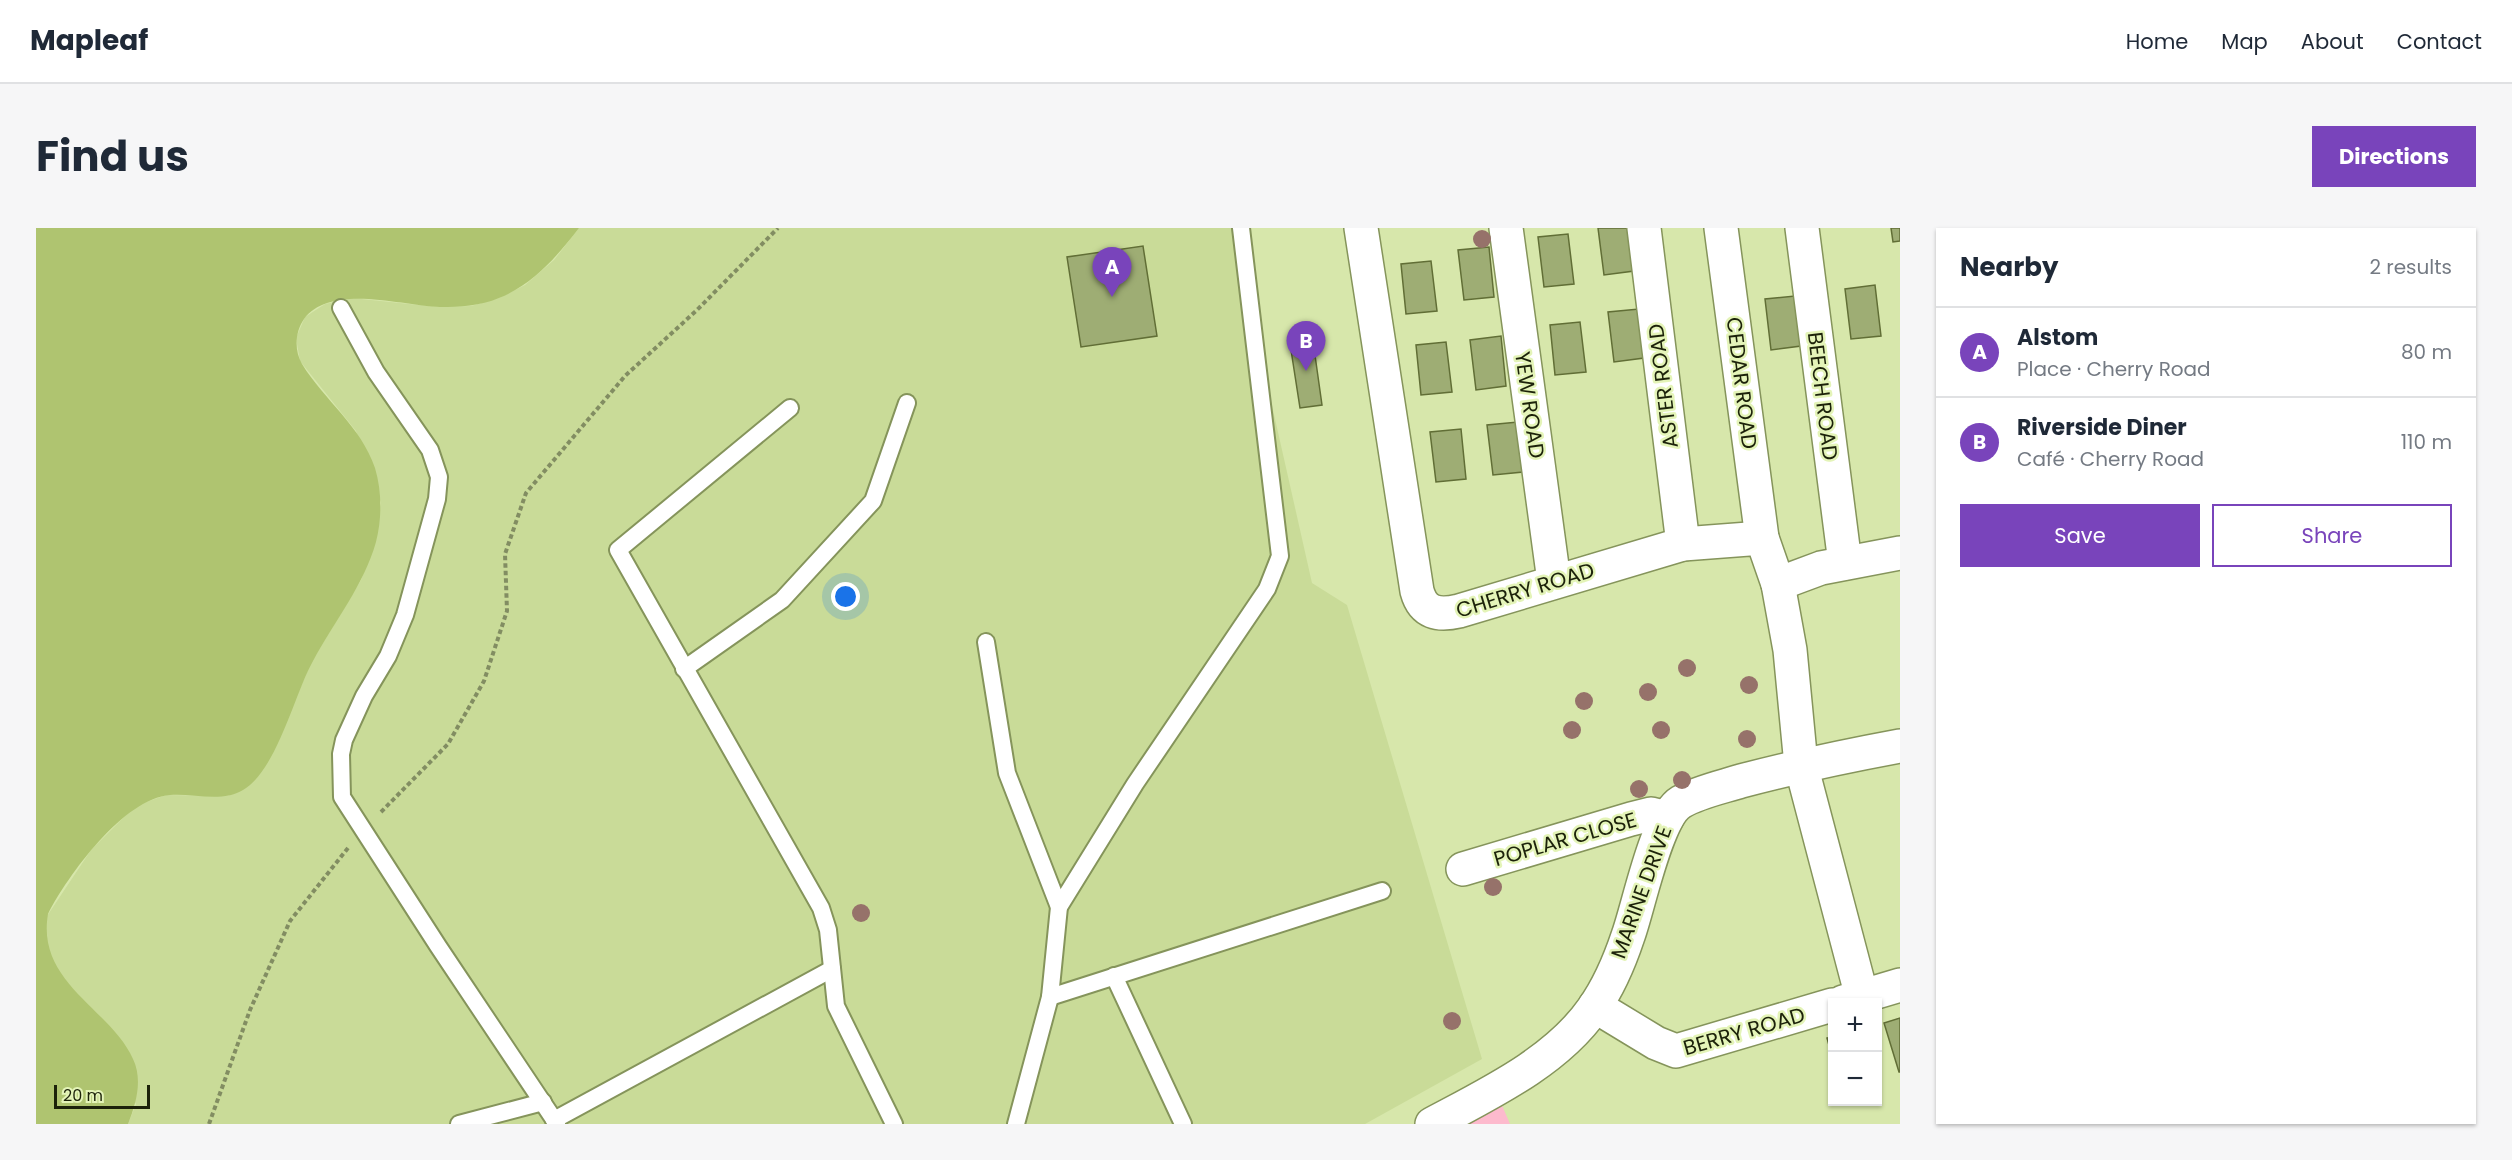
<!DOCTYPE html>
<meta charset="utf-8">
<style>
body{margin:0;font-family:Poppins,sans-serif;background:#f6f6f7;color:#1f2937}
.controls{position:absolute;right:18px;bottom:18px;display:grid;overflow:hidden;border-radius:0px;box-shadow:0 2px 4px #0004}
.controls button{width:54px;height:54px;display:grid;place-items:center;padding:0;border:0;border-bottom:2px solid #e0e1e3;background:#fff;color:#1f2937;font:30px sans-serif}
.scale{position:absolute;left:18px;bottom:15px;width:96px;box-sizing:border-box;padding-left:6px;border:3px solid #1c220a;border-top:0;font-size:16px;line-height:21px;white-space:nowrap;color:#1c220a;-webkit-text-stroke:4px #e4f4b8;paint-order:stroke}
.you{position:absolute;left:810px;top:369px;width:21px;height:21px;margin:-15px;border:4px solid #fff;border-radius:50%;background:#1a73e8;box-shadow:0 0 0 9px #1a73e833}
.badge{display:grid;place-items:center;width:39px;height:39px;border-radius:50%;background:#7944bb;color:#fff;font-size:20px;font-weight:700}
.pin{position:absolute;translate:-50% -50px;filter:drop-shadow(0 2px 3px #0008)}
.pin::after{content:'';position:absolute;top:32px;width:21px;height:18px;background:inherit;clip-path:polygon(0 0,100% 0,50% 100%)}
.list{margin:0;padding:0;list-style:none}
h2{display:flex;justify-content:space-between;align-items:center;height:78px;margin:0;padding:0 24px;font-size:26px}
h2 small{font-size:20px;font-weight:400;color:#747a83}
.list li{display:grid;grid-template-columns:39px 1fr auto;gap:18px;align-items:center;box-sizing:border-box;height:90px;padding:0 24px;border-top:2px solid #e0e1e3}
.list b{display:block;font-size:22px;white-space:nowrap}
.list p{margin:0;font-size:20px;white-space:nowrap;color:#747a83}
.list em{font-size:20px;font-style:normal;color:#747a83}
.actions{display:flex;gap:12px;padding:18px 24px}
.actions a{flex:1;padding:14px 0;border:2px solid #7944bb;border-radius:0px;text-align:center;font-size:21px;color:#7944bb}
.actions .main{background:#7944bb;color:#fff}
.map{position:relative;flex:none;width:1864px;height:896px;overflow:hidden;border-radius:0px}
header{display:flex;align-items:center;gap:36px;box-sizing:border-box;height:84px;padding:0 30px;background:#fff;border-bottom:2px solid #e0e1e3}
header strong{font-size:28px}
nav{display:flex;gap:33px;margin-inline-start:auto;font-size:21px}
.intro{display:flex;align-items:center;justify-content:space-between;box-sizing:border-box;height:144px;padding:0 36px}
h1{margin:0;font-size:42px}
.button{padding:15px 27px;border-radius:0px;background:#7944bb;color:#fff;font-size:21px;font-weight:700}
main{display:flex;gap:36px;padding:0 36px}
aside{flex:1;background:#fff;border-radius:0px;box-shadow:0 2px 4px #0004}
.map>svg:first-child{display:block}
.built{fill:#c9db98}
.green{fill:#fdbacd}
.water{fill:#afc470}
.building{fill:#9ead74;stroke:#616e36;stroke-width:1.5}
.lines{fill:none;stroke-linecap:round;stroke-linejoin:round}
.lane-casing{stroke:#85945b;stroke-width:20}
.street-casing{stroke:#85945b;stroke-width:36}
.path{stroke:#828d62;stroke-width:4;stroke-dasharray:4.5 3;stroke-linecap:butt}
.lane{stroke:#fff;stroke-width:16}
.street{stroke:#fff;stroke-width:33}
.tree{fill:#96726a}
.labels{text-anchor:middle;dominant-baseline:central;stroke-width:5;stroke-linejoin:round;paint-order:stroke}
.street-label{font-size:21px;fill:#1c220a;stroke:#e4f4b8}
</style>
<header>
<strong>Mapleaf</strong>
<nav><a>Home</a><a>Map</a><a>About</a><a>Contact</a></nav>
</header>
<div class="intro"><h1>Find us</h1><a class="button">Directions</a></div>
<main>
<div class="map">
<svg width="1864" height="896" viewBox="0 0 1864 896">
<rect width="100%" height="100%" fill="#d7e7ab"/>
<!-- built -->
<path class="built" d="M543,0H1196L1276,355L1311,377L1446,831L1329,896H92L100,876L28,761L11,740L4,716L11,688L55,622L99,578L130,567L193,568L239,519L275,435L325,352L340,313L345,275L320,203L264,133L260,110L269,89L289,76L316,70L402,79L435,78L463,70L489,57L518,32Z"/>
<!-- green -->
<path class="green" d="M1465,875L1474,896H1427Z"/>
<!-- water -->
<path class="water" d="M0,0H543C521,28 498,56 463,70C444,78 424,79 404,79C366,78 295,55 268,91C259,104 258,122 266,136C288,172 325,198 339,240C346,263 346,291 340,314C328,357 298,394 277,433C258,467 241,542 207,562C186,575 157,565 134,567C88,570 32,647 12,686C0,755 75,781 97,831C107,852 100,876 92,896H0Z"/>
<!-- building -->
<g class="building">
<path d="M1562,0H1593L1598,43L1568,47Z"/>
<path d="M1855,0H1864V13L1857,14Z"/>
<path d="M1532,6L1538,56L1508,59L1502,9Z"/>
<path d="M1107,18L1121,108L1045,119L1031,29Z"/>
<path d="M1453,19L1458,69L1428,72L1422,22Z"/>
<path d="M1395,33L1401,83L1370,86L1365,36Z"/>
<path d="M1839,57L1845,108L1815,111L1809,61Z"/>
<path d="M1759,68L1765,118L1735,122L1729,71Z"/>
<path d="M1603,81L1608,130L1578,134L1572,84Z"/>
<path d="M1544,94L1550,144L1519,147L1514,97Z"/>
<path d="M1276,106L1286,177L1264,180L1253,109Z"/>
<path d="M1465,108L1470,158L1440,162L1434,112Z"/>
<path d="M1410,114L1416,164L1385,167L1380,117Z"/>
<path d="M1482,194L1487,244L1457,247L1451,197Z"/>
<path d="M1425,201L1430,251L1400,254L1394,204Z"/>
<path d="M1864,790V844H1863L1848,795Z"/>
<path d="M1796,809V828L1791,810Z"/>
</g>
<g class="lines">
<defs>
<g id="lane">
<path d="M305,80L340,144L394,222L403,249L401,271L369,387L352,428L328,468L308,512L305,526L306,569L402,718L521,896"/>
<path d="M754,180L582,322L785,680L792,702L800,778L858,896"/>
<path d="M950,414L971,545L1023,679"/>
<path d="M648,441L746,372L837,273L871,175"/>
<path d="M1078,748L1147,896"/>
<path d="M1014,769L1346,663"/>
<path d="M518,892L796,741"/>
<path d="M423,896L507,874"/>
<path d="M980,896L1014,769L1023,679L1099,556L1231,361L1244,328L1205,0"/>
</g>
<g id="street">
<path d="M1325,0L1381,363C1387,385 1402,388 1423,383L1647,316L1726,310L1742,356L1785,340L1864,325"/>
<path d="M1470,0L1518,353"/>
<path d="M1608,0L1647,316"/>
<path d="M1685,0L1726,310"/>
<path d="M1766,0L1809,335"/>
<path d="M1742,356L1754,422L1765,537L1826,769"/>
<path d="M1427,641L1595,591L1615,586L1631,590"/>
<path d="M1807,774L1864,757"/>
<path d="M1559,778L1620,815L1640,823L1796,777"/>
<path d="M1396,896C1452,866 1520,834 1557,781C1572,760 1584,732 1592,708C1603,678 1620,589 1645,574C1662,564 1686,559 1705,553C1758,539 1810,528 1864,518"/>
</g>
</defs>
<!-- lane casing -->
<use href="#lane" class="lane-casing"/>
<!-- street casing -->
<use href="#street" class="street-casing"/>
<!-- path -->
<g class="path">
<path d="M345,584L412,516L448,453L471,383L469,326L490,265L589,148L661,82L742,0"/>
<path d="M173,896L214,782L254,693L312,620"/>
</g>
<!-- lane -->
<use href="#lane" class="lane"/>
<!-- street -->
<use href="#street" class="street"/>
</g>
<!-- trees -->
<g class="tree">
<circle cx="1446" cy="11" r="9"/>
<circle cx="1651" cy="440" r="9"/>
<circle cx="1713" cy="457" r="9"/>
<circle cx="1612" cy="464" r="9"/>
<circle cx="1548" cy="473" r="9"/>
<circle cx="1536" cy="502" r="9"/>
<circle cx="1625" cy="502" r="9"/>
<circle cx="1711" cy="511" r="9"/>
<circle cx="1646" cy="552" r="9"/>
<circle cx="1603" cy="561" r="9"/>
<circle cx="1457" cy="659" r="9"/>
<circle cx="825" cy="685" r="9"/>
<circle cx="1416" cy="793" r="9"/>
</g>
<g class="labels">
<!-- street labels -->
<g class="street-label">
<text transform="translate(1706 155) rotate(83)">CEDAR ROAD</text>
<text transform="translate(1627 158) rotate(-97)">ASTER ROAD</text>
<text transform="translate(1787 168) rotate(83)">BEECH ROAD</text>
<text transform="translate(1494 177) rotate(82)">YEW ROAD</text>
<text transform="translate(1489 362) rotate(-17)">CHERRY ROAD</text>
<text transform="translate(1529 611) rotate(-16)">POPLAR CLOSE</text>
<text transform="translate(1605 664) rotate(-70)">MARINE DRIVE</text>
<text transform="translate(1708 803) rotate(-16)">BERRY ROAD</text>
</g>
</g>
</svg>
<div class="controls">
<button>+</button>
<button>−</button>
</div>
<div class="scale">20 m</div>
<div class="you"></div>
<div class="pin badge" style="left:1076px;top:69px">A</div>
<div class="pin badge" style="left:1270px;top:143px">B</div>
</div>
<aside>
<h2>Nearby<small>2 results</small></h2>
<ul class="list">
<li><span class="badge">A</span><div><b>Alstom</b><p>Place · Cherry Road</p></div><em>80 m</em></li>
<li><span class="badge">B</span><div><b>Riverside Diner</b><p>Café · Cherry Road</p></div><em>110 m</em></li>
</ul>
<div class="actions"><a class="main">Save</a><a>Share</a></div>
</aside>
</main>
